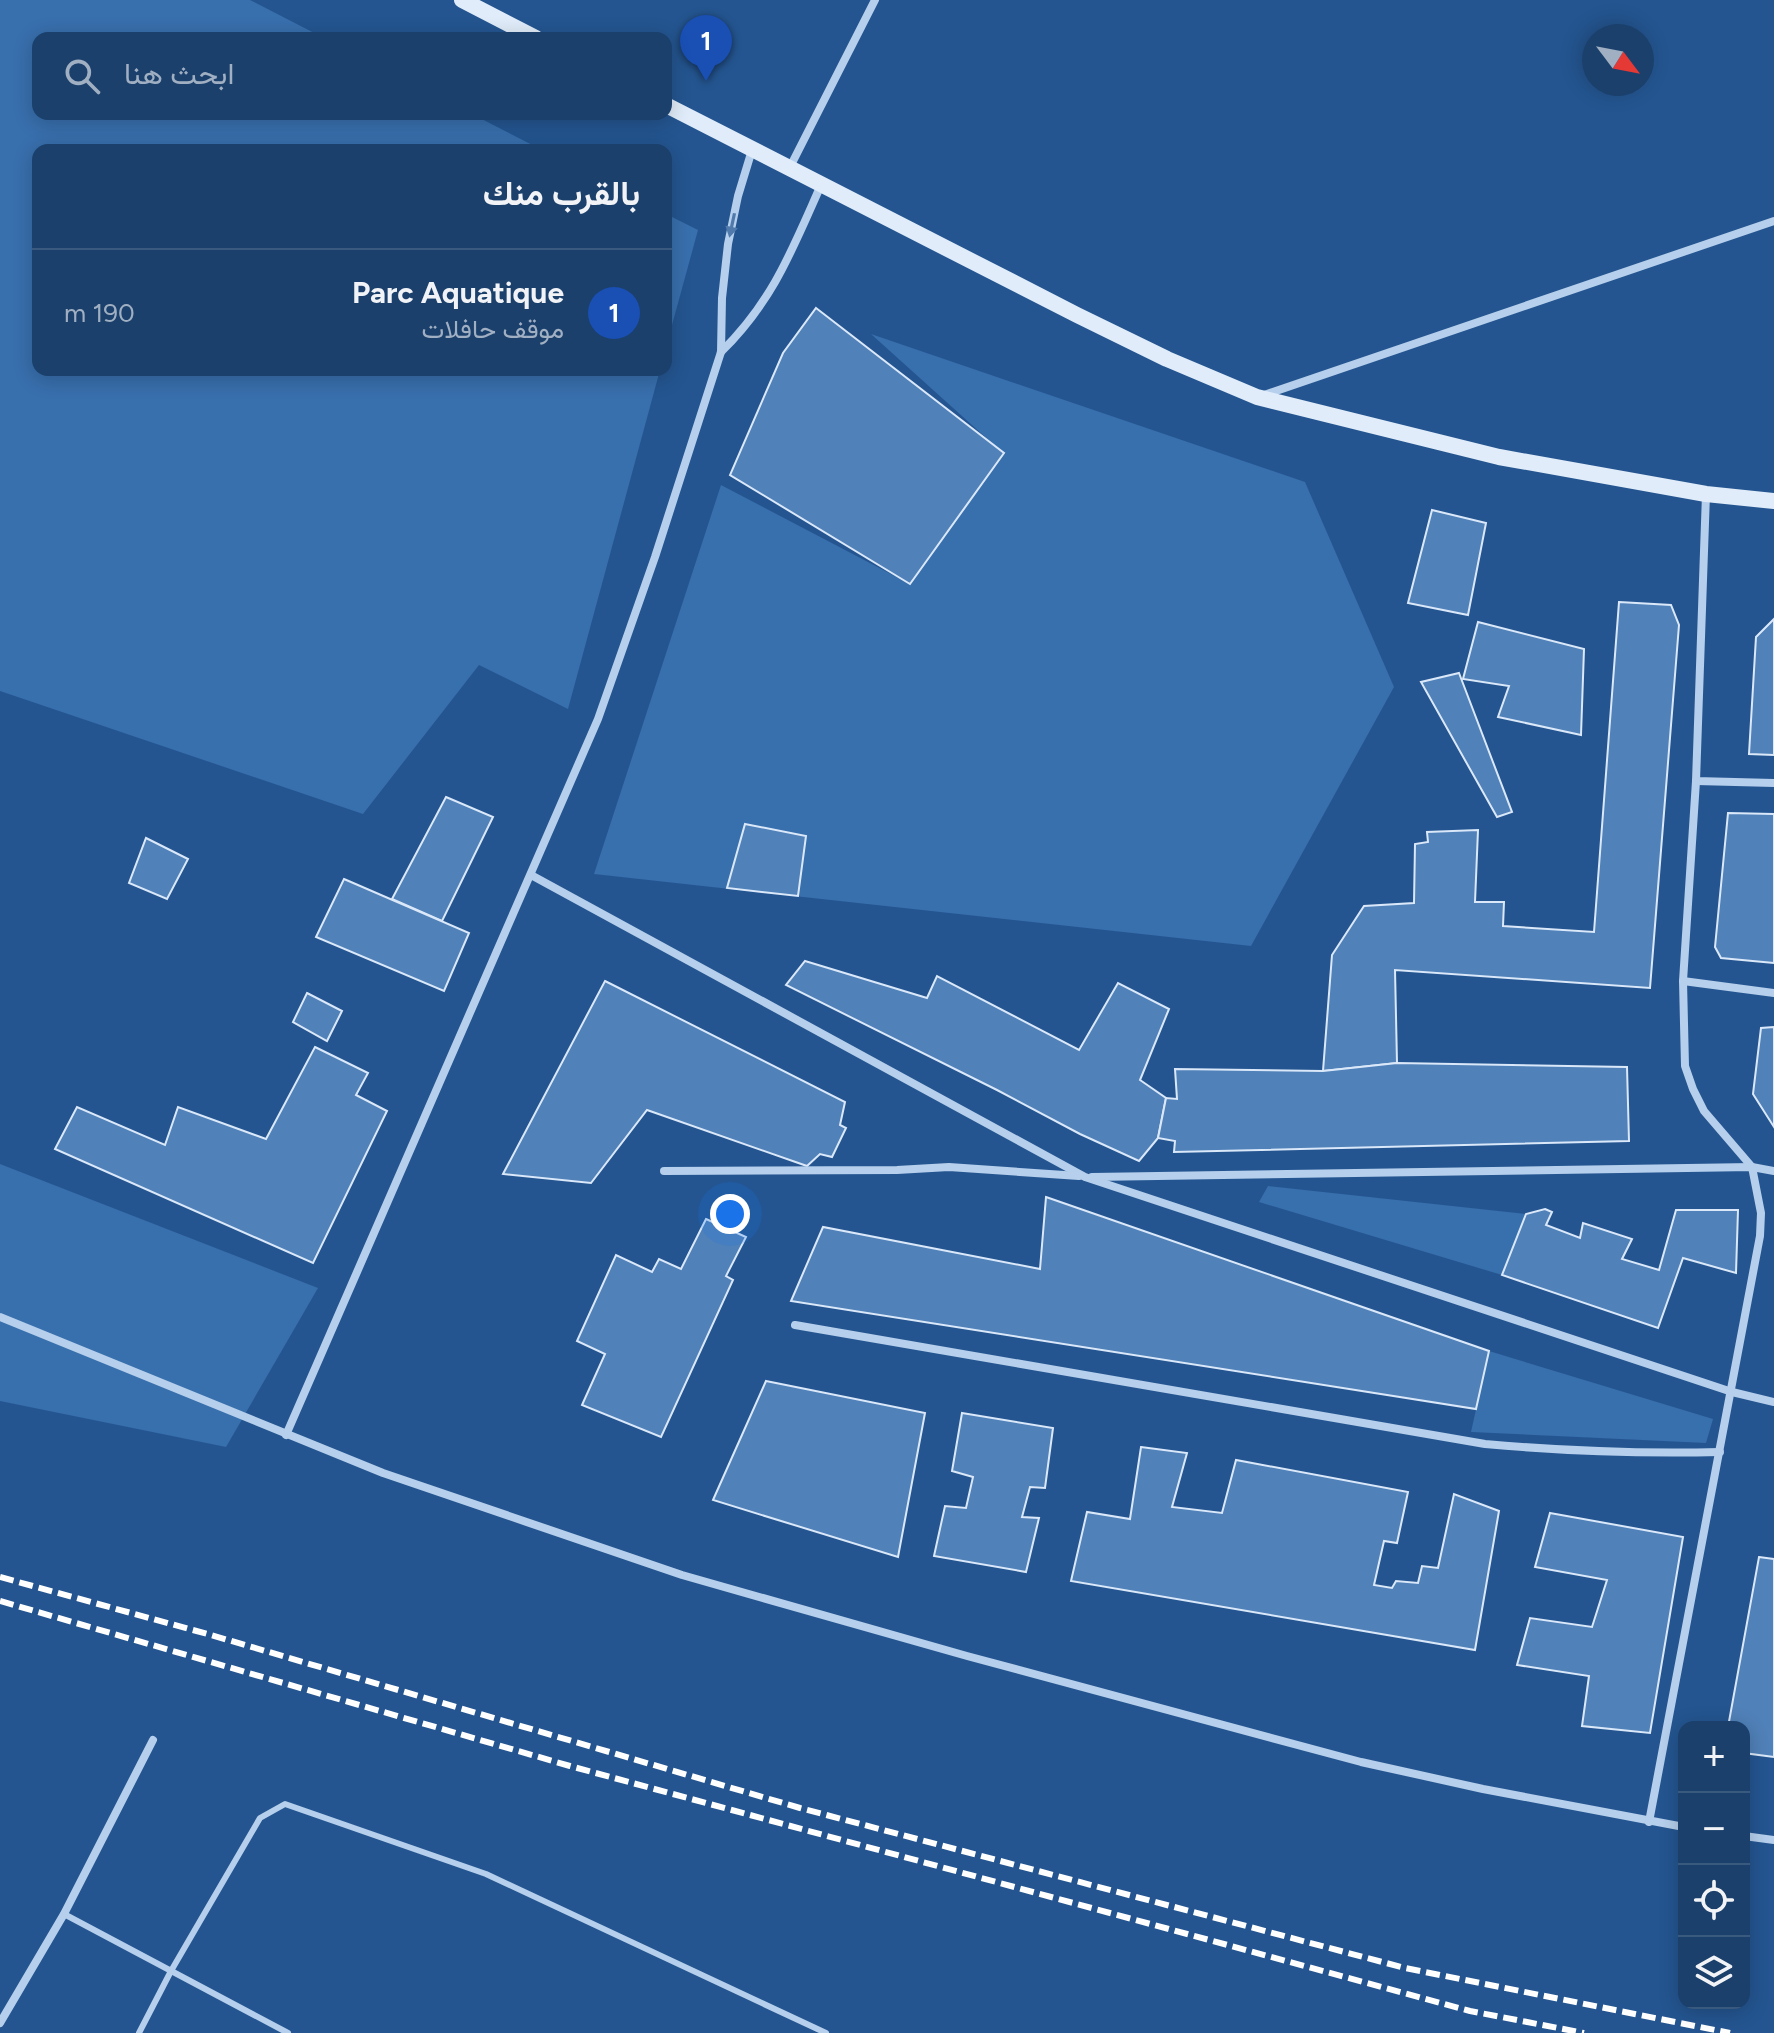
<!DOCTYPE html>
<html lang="ar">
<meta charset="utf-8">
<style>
body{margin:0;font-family:Figtree,Vazirmatn,sans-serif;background:#284b74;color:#f1f3f6;direction:rtl}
.controls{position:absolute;right:24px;bottom:24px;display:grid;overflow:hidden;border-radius:16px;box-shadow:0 4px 20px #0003}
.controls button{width:72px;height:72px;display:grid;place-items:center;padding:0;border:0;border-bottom:2px solid #39597f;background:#1b406c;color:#f1f3f6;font:40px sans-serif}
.compass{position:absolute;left:1582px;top:24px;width:72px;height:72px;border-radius:50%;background:#1b406c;box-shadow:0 4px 20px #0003;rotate:122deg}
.you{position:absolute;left:730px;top:1214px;width:28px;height:28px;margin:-20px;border:6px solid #fff;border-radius:50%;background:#1a73e8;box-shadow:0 0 0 12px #1a73e833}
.badge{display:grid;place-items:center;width:52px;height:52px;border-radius:50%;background:#eead8d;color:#fff;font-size:26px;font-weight:700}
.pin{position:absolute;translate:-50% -66px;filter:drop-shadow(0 2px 4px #0008)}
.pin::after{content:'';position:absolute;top:42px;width:28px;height:24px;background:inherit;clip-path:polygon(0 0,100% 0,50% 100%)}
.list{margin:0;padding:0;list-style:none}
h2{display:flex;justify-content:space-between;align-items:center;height:104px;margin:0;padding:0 32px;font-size:34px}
h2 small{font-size:26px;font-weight:400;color:#a0afc2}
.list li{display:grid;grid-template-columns:52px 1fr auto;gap:24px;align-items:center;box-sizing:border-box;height:128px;padding:0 32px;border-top:2px solid #39597f}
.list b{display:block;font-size:30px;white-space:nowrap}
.list p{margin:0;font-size:26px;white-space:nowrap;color:#a0afc2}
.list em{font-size:26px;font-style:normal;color:#a0afc2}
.icon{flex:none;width:44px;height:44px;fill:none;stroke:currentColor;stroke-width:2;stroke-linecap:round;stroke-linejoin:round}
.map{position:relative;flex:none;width:1774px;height:2033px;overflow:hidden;direction:ltr}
.search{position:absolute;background:#1b406c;box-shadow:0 4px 20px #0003;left:32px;top:32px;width:640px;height:88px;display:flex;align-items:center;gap:20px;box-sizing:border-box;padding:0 28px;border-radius:16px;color:#a0afc2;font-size:30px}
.panel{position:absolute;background:#1b406c;box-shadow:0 4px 20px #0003;left:32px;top:144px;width:640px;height:232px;border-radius:16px;direction:rtl}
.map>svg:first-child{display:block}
.green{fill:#386fad}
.building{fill:#5081b8;stroke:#dae8f9;stroke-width:2}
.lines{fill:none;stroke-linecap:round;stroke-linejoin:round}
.lane{stroke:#b5cfec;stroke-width:6}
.street{stroke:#b5cfec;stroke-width:8}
.secondary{stroke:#e0ecf9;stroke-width:16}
.rail{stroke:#fff;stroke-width:6;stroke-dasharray:14 6;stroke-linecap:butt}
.oneway{fill:#507aac}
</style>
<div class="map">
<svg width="1774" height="2033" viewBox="0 0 1774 2033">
<rect width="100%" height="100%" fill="#245590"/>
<!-- green -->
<g class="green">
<path d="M0,0H250L324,38H38V114H472L542,150H38V370H660L568,709L479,665L363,814L0,691Z"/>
<path d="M666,214L698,230L666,347Z"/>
<path d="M871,334L1305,482L1394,687L1251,946L594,874L721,485L910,584L1003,453Z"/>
<path d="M0,1164L318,1288L226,1447L0,1401Z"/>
<path d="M1268,1186L1526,1214L1502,1275L1259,1202Z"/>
<path d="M1489,1351L1713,1419L1706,1443L1471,1432Z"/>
</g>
<!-- building -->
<g class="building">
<path d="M816,308L1004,453L910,584L730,475L783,353Z"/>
<path d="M1432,510L1486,523L1468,615L1408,603Z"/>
<path d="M1619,602L1671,605L1679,625L1650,988L1395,970L1397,1063L1323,1071L1332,955L1364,906L1414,903L1415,844L1428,842L1427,832L1478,830L1475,902H1504L1503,926L1594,932Z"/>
<path d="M1774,619V755L1749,754L1756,637Z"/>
<path d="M1478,622L1584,649L1581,735L1498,717L1509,686L1463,679Z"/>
<path d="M1459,673L1512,812L1497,817L1421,682Z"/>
<path d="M446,797L493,817L442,921L392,899Z"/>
<path d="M1728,813L1774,814V963L1721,958L1715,947Z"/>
<path d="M745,824L806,836L798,896L727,888Z"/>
<path d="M146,838L188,859L167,899L129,883Z"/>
<path d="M344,879L469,933L444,991L316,937Z"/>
<path d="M805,961L927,998L937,976L1079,1050L1118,983L1169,1009L1140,1080L1166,1098L1158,1138L1139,1161L1080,1134L997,1090L786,985Z"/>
<path d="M605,981L845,1102L840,1125L846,1128L832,1157L820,1154L807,1166L647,1110L591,1183L503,1174Z"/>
<path d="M307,993L342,1011L327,1041L293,1022Z"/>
<path d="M1774,1027V1127L1753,1094L1761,1028Z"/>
<path d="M315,1047L368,1073L356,1095L387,1111L313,1263L55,1149L77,1107L165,1145L178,1107L266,1139Z"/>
<path d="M1397,1063L1627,1067L1629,1141L1174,1152L1175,1141L1158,1138L1166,1098L1177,1099L1175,1069L1323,1071Z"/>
<path d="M1046,1197L1489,1351L1476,1409L791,1301L823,1227L1040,1269Z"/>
<path d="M1545,1209L1552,1212L1546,1225L1580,1238L1583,1223L1632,1239L1622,1259L1659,1270L1676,1210H1738L1736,1273L1683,1258L1658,1328L1502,1275L1526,1214Z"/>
<path d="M706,1219L746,1237L726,1276L733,1280L661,1437L582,1405L605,1354L577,1341L616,1255L652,1272L659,1259L681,1269Z"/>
<path d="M766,1381L925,1413L898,1557L713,1500Z"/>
<path d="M962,1413L1053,1428L1045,1488L1030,1487L1022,1517L1039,1518L1026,1572L934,1556L945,1506L966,1508L973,1477L952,1471Z"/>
<path d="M1141,1447L1187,1453L1172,1507L1222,1513L1236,1460L1408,1492L1397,1543L1384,1541L1374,1585L1392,1588L1396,1581L1418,1583L1422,1566L1438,1568L1454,1494L1499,1511L1475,1650L1071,1581L1087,1512L1130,1519Z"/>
<path d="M1550,1513L1683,1537L1650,1733L1582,1726L1589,1676L1517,1665L1530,1618L1592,1627L1607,1580L1535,1567Z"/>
<path d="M1759,1557L1774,1559V1757L1744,1753V1727H1728Z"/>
</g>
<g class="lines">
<!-- lane -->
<g class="lane">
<path d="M64,1914L288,2033"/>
<path d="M139,2033L171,1971L260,1818L285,1804L486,1874L826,2033"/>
</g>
<!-- street -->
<g class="street">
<path d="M789,169L875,0"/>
<path d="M721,352C773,301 792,250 821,185"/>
<path d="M1264,395L1774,221"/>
<path d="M1706,494L1696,781L1774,783"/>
<path d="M531,875L1085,1177L1732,1392L1774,1402"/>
<path d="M1683,981L1774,993"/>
<path d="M664,1171L897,1170L949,1167L1079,1176"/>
<path d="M1092,1177L1752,1167L1774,1171"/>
<path d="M0,1317L383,1473L682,1575L967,1656L1361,1762L1483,1789L1684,1827"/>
<path d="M795,1325L1485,1444C1564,1451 1641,1454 1720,1452"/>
<path d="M286,1435L598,719L655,557L721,352L722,298L728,244L738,196L752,150"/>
<path d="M1649,1822L1760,1236L1761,1213L1752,1167L1704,1111L1693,1089L1685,1066L1683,981L1696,781"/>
<path d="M1744,1836L1774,1840"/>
<path d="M0,2023L64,1914L153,1740"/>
</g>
<!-- secondary -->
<g class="secondary">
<path d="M462,0L536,38"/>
<path d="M666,105L1077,315L1167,359L1257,397L1499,457L1706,494L1774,501"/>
</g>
<!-- rail -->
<g class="rail">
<path d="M0,1577L211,1635L800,1808L1405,1968L1730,2033"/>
<path d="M0,1601L570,1766L1470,2011L1584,2033"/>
</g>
</g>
<!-- one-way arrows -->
<defs><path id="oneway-solid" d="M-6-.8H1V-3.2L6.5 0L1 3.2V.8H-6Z" transform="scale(2)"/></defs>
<use class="oneway" href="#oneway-solid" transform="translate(732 225) rotate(102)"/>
</svg>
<div class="controls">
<button>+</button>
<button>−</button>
<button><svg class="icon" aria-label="locate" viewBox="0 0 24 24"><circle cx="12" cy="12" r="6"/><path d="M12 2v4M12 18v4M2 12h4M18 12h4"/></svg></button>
<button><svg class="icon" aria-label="layers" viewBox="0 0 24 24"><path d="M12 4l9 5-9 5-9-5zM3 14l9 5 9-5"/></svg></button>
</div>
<svg class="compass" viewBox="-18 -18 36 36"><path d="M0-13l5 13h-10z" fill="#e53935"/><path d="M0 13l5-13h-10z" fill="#a0afc2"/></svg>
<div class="you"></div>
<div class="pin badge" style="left:706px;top:81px;background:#1a4fb4">1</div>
<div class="search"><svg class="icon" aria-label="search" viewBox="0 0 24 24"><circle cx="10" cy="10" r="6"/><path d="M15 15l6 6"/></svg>ابحث هنا</div>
<section class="panel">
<h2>بالقرب منك<small></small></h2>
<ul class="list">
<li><span class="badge" style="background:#1a4fb4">1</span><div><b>Parc Aquatique</b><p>موقف حافلات</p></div><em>190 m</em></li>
</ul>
</section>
</div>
